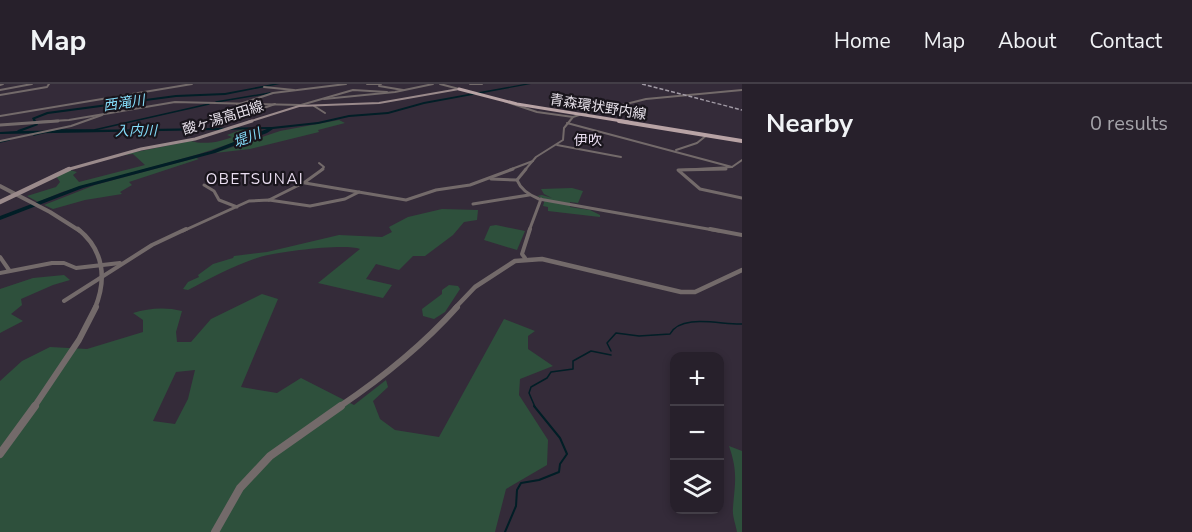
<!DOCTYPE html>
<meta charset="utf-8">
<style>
body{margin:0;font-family:"Nunito Sans","Noto Sans JP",sans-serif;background:#2f2833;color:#f1f3f6}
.controls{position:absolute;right:18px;bottom:18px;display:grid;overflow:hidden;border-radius:12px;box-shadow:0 3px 9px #0003}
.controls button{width:54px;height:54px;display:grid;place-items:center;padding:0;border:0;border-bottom:2px solid #433e47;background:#27202b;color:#f1f3f6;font:30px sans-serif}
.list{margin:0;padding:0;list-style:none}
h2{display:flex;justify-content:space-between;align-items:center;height:78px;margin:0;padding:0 24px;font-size:26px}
h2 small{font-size:20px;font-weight:400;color:#a4a3a9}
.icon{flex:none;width:33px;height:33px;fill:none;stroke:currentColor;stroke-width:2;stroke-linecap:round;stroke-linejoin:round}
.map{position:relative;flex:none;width:742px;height:448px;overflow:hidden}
header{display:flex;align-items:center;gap:36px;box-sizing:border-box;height:84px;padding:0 30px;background:#27202b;border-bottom:2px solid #433e47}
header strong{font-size:28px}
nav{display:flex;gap:33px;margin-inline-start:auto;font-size:21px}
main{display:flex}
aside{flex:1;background:#27202b}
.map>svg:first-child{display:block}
.green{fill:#2e503c;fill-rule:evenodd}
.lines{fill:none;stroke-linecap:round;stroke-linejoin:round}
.stream-far1{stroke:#011e26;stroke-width:1.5}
.stream{stroke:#011e26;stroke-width:2}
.river{fill:#011e26;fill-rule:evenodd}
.minor-far2{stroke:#736a6a;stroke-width:2}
.minor-far1{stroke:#736a6a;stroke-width:3}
.minor{stroke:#736a6a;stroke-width:4}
.tertiary-far5{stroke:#736a6a;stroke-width:2}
.tertiary-far4{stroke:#736a6a;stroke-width:3}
.tertiary-far3{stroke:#736a6a;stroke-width:4}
.tertiary-far2{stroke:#736a6a;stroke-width:4.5}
.tertiary-far1{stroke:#736a6a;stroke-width:6}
.tertiary{stroke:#736a6a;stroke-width:8}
.secondary-far2{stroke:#9a8a8b;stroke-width:2}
.secondary-far1{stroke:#9a8a8b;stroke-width:3}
.secondary{stroke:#9a8a8b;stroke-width:4.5}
.primary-far1{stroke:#b8a3a5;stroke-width:3}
.primary{stroke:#b8a3a5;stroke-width:4}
.rail{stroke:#a19aa5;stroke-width:1.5;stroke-dasharray:4 2;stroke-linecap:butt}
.labels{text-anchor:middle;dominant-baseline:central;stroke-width:4.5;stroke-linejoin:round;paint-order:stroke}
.far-water-label{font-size:14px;font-style:italic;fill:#84ddfa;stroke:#19151c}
.far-street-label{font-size:14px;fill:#e7e1ea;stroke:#19151c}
.far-neighbourhood-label{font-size:14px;fill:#eadef1;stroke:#19151c}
.far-quarter-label{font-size:15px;letter-spacing:1.5px;fill:#eadef1;stroke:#19151c}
</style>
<header>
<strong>Map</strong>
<nav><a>Home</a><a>Map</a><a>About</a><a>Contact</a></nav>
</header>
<main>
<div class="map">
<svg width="742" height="448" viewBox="0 0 742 448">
<rect width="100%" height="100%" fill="#342b39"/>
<!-- green -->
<g class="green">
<path d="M339,36L345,39L318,46L319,48L250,65L215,69L280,47Z"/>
<path d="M243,45H262L244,55L199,70L62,108L38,118L27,112L56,103L60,98L56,92L70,86L77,88L73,91L79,98L145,81L133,70L116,72L191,57C203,61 221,58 232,53L227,51Z"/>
<path d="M196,74L199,75L129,98L132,101L120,108L122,110L85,116L53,125L44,121L95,101Z"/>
<path d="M572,104L583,107L578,119L570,118V123L590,126L600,131V133L548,127V123L543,122L545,115L537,112L542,111L552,114L544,110L541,105Z"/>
<path d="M442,125L478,126L477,136L464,138L453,151L425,172H413L399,186L376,180L366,195L392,201L383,214L318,199L360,165C345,159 276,168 260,173C235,181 211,194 188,206L183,205L188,198L199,193L198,191L213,180L233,174L234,172L267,168L339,151L382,153L392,148L389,143L408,133Z"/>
<path d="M496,141L525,147L517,166L484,156L490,142Z"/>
<path d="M64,191L70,196L53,201L21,215L22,221L11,230L23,237L0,249V205L33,194Z"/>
<path d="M449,201L458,202L460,205L445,228L434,235L423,232L422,225L442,210V206Z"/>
<path d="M262,210L278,215L241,303L277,309L301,294L354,321L386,296L388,303L373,317L380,335L395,346L439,353L504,235L535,247L528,252V265L553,282L520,295L519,311L548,356L547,381L506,405L495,448H0V297L22,277L50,263L87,265L143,248V236L133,229C149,224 166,223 182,227L176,248L177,258H191L211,235ZM195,286L188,315L175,340L153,337L176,288Z"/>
<path d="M729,362L742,367V448H737C736,441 732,432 733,424C735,398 738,388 729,362Z"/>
</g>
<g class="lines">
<!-- stream-far1 -->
<g class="stream-far1">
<path d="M216,18L270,9"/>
<path d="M55,46H94L209,20"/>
<path d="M34,51L50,47"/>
<path d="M0,58L9,56"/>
<path d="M611,267L607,259L616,249L639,252L670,250C681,229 722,241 742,240"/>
<path d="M535,323L529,309L531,303L547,294L551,288L573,285V277L591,267L611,271"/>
</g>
<!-- stream -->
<path class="stream" d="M505,448L516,422L517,406L521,399L539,396L559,388L560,380L567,370L560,354L534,322"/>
<!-- river -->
<path class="river" d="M273,0H280L225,11L176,13L48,30L35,35L38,41L22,47L272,43L318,38L349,31L388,28L424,18L524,0H531L424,20L388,30L349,33L318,40L273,45L267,49L215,69L83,104L0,136V132L79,102L211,67L267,45L0,50V48L17,47L18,46L35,40L32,34L47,28L176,11L225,9Z"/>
<!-- minor-far2 -->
<g class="minor-far2">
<path d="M367,0H381"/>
<path d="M440,0L459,5"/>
<path d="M470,0H482"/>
<path d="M0,1L3,0"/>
<path d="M379,2L403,6"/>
<path d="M264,3L294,6"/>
<path d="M0,6L32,0"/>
<path d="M0,11L47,3L49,0"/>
<path d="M324,15L395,8L433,0"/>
<path d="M504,17L537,28L573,33"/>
<path d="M237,21L273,9L346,0"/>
<path d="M301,21L353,6L387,8"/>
<path d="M314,22L325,29"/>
<path d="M258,26L275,20"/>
<path d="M567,39L732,83L678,86"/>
<path d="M0,57L71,42L102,31"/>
<path d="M557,61L621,73"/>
<path d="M676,66L697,59L707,51"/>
<path d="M319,79L324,83L321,86"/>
<path d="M732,83L742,76"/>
<path d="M509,86L533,77"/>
<path d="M525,86L536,73L563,56L564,44L573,33L606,22H618L646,15L742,6"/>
</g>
<!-- minor-far1 -->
<g class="minor-far1">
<path d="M526,85L517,96C521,106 529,111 539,115L719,147"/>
<path d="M726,85L678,86L700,105L742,114"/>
<path d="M491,95L517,96"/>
<path d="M305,99L406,116L436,106L470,101L513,85"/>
<path d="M204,101L214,107L219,116L237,123"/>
<path d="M269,116L305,98L323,85"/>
<path d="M473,120L529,111"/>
<path d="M183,147L249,117L269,116L310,122L345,115L359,108"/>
<path d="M529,147L541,115"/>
</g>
<!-- minor -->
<g class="minor">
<path d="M710,145L742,151"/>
<path d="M0,173L9,186"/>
<path d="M525,174L522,170L530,145"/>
<path d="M0,189L52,179H64L76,184L120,179"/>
<path d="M64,217L152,161L186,145"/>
</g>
<!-- tertiary-far5 -->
<g class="tertiary-far5">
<path d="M0,32L192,0"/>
<path d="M37,38L69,36L175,18L301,21"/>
</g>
<!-- tertiary-far4 -->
<path class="tertiary-far4" d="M0,41L58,37"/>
<!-- tertiary-far3 -->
<path class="tertiary-far3" d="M0,102L50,128L80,147"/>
<!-- tertiary-far2 -->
<g class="tertiary-far2">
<path d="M78,145C104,166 107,195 95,224"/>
<path d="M455,224L475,203L515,177L542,175L681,208H695L742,186"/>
</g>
<!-- tertiary-far1 -->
<g class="tertiary-far1">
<path d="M34,323L79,256L96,223"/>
<path d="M339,323C382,294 422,262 457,223"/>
</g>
<!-- tertiary -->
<g class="tertiary">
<path d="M0,370L35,322"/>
<path d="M215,448L240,404L270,372L341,322"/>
</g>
<!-- secondary-far2 -->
<path class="secondary-far2" d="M248,38L299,22L379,19L459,5"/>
<!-- secondary-far1 -->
<path class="secondary-far1" d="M66,86L141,65L195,55L252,37"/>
<!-- secondary -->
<path class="secondary" d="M0,118L69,85"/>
<!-- primary-far1 -->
<path class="primary-far1" d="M459,5L517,20L628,38"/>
<!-- primary -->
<path class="primary" d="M619,37L742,57"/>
<!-- rail -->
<path class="rail" d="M642,0L742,26"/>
</g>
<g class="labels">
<!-- far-water labels -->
<g class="far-water-label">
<text transform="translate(124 19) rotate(-8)">西滝川</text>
<text transform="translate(136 47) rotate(-1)">入内川</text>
<text transform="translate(247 54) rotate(-22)">堤川</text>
</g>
<!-- far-street labels -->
<g class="far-street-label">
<text transform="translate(598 23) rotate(9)">青森環状野内線</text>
<text transform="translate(223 34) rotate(-17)">酸ヶ湯高田線</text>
</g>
<!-- far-neighbourhood labels -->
<g class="far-neighbourhood-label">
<text x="588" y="56">伊吹</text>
</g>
<!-- far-quarter labels -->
<g class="far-quarter-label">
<text x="255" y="95">OBETSUNAI</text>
</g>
</g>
</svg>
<div class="controls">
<button>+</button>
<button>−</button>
<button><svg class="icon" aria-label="layers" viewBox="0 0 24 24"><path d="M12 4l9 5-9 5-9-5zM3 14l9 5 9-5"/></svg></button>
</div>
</div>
<aside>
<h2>Nearby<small>0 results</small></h2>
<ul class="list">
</ul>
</aside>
</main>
